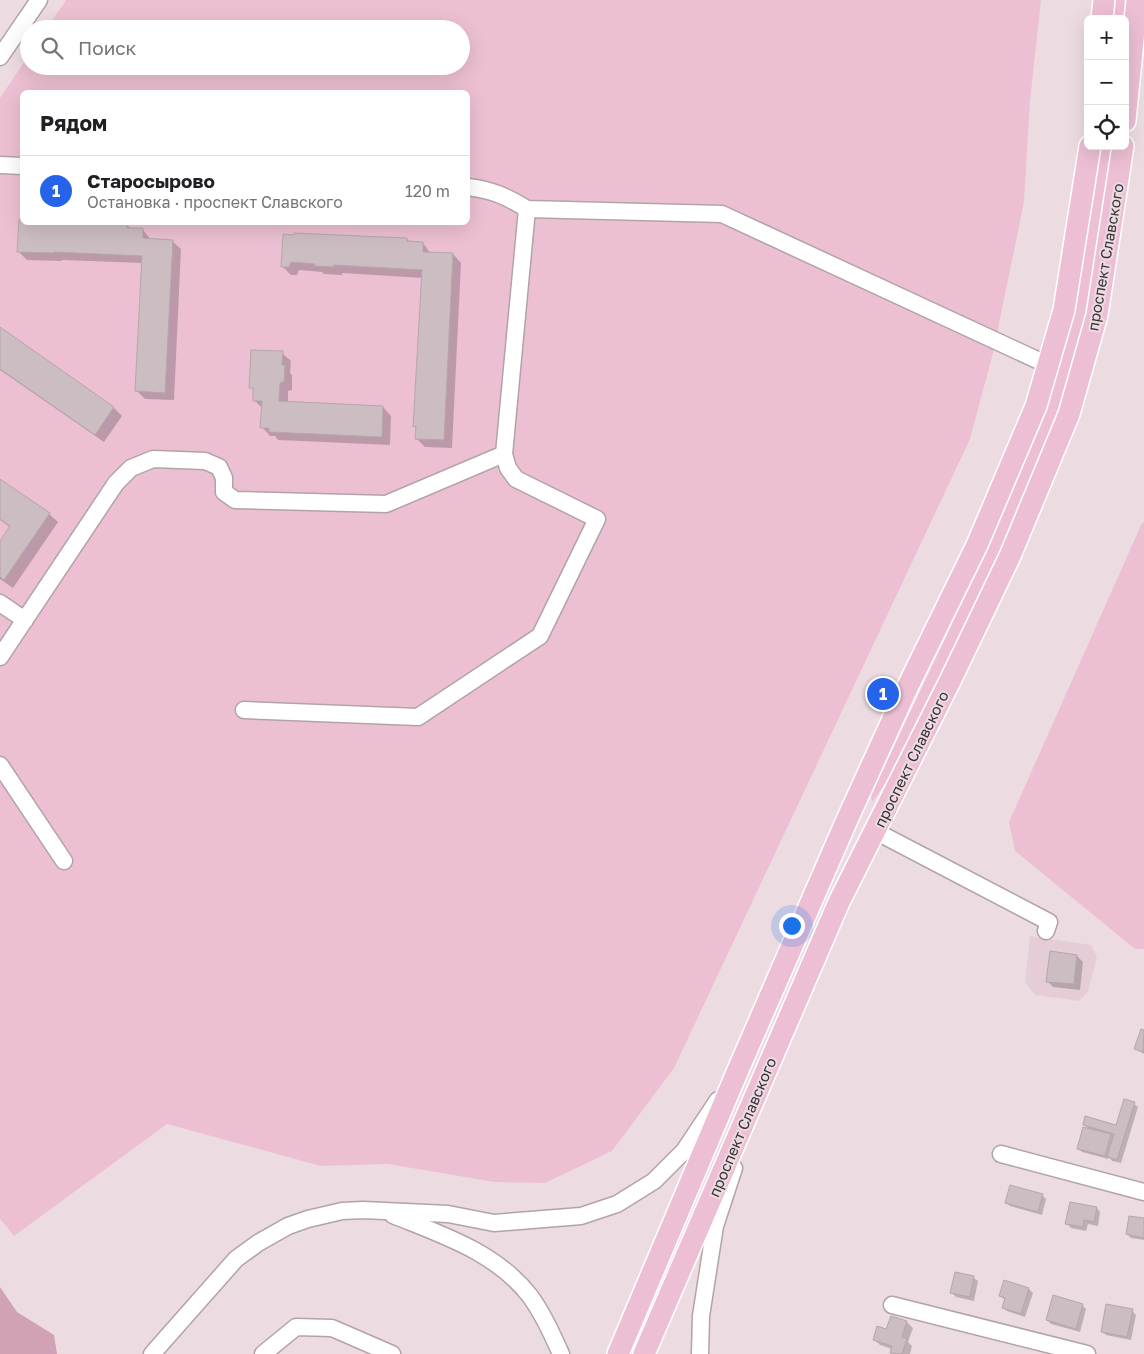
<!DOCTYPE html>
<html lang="ru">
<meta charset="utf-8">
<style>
body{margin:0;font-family:"Golos Text",sans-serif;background:#f2f2f2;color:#202124}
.controls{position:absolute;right:15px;top:15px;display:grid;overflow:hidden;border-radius:8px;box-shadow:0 5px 20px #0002}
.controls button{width:45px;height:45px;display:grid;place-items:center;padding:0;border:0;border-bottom:1px solid #e0e0e0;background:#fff;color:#202124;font:25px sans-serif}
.you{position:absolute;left:791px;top:925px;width:18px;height:18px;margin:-12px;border:4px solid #fff;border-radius:50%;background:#1a73e8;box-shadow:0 0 0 8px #1a73e833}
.badge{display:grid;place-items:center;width:32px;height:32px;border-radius:50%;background:#2563eb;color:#fff;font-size:16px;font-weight:700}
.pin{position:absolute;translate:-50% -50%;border:2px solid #fff;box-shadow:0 1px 5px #0006}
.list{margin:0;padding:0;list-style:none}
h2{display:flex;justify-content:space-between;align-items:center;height:65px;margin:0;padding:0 20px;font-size:21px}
h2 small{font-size:16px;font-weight:400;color:#757577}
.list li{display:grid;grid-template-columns:32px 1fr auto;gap:15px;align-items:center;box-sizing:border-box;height:70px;padding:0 20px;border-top:1px solid #e0e0e0}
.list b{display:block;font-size:19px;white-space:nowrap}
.list p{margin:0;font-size:16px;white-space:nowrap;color:#757577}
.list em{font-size:16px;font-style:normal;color:#757577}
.icon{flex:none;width:28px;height:28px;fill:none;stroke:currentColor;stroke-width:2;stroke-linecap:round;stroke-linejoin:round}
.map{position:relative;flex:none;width:1144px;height:1354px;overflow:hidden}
.search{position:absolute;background:#fff;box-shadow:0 5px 20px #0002;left:20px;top:20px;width:450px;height:55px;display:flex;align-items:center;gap:12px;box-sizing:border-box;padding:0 18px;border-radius:28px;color:#757577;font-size:19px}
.panel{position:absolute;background:#fff;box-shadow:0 5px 20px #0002;left:20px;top:90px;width:450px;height:135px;border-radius:8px}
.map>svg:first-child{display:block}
.built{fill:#e4cdd6}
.green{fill:#ecc0d2;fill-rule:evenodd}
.forest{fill:#d1a1b6}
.shadow{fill:#0003}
.building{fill:#ccbdc3;stroke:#b5a6ac}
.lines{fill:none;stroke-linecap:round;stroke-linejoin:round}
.minor-casing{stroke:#b2a3a9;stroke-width:19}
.major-casing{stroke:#fff;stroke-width:24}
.minor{stroke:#fff;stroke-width:16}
.major{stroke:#edbfd4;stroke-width:21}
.labels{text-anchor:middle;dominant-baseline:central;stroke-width:4;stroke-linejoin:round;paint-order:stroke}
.street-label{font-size:15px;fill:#383134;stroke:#ecdce2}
</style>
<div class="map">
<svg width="1144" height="1354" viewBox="0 0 1144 1354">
<rect width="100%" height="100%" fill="#ecdce2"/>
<!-- built -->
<path class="built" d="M1030,936L1091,945L1097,957L1088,991L1079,1001L1035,995L1025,982Z"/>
<!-- green -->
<g class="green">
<path d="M66,0H1041L1030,101L1024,202L993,353L970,439L674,1068L612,1151L545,1183L494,1182L388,1164L321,1166L167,1124L14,1236L0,1219V98L29,55V66H461V29H46ZM22,92H468V222H22Z"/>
<path d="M1112,0H1129L1125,19H1110Z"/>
<path d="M1097,146H1114C1100,236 1088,326 1057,411C1031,487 996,560 962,633C945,670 928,706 909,741C897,763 887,783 872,802L871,795L947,635L1018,472Z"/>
<path d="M1142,523H1144V949H1135L1015,851L1009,822Z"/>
</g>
<!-- forest -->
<path class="forest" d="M0,1287L17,1312L54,1335L57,1354H0Z"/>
<!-- shadow -->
<g class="shadow">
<path d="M20,220H22V222L127,225L131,229L143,230L151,240L172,241L181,249L174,400L145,399L137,391L143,263L62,260V261L27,260L18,251Z"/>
<path d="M284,236L407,239L411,243H423L431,254H453L461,263L452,448L425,447L416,438L417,429L414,426L423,278L342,273V275L324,274L322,272L299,270L297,275H291L282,266Z"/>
<path d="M0,329L114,408L122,416L104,442L0,370Z"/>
<path d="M282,353L291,361L290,373L292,375V390L288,391V403L383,407L391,416L390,445L278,440L275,436H270L262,427L263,409L254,400L255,391L250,387Z"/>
<path d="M0,480L49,514L58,522L13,588L0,579V544L11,528L0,520Z"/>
<path d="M1077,956L1083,962L1080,990L1053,987L1047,981Z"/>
<path d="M1142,1031H1144V1054L1136,1049Z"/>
<path d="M1134,1104L1138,1107L1121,1163L1112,1161L1109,1157L1108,1159L1082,1152L1078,1148L1090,1130L1084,1124L1117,1127Z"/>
<path d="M1042,1195L1046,1199L1042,1215L1010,1206L1006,1202Z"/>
<path d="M1097,1208L1100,1212L1098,1226L1088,1224L1086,1231L1071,1228L1067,1224Z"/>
<path d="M1144,1219V1240L1131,1238L1127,1234Z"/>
<path d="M956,1274L974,1278L978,1281L974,1301L956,1297L952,1293Z"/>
<path d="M1005,1282L1029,1289L1033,1293L1025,1317L1007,1311L1003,1307L1005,1300L1000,1296Z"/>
<path d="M1082,1305L1086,1309L1080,1332L1051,1324L1047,1320Z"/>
<path d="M1132,1311L1136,1315L1131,1340L1106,1335L1102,1331Z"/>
<path d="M907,1322L913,1328L908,1342L912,1346L910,1354H893L892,1349L880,1345L874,1339Z"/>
</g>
<!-- building -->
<g class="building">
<path d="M19,219H22V222L127,224V228H143V238L173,240L165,393L135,391L142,256L54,252V253L17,252Z"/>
<path d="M294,233L407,238V241L423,242V252L453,253L444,440L415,439L416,426L413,427L422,270L334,265V267L314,266L315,264L291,262L289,267H281L283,234L294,235Z"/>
<path d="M0,327L114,407L95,435L0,369Z"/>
<path d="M251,350L283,351L282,365H285L284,382L280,383L279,401L383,406L382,437L269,432V428H260L262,401H253V388H249Z"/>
<path d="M0,479L50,513L4,580L0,577V541L10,526L0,519Z"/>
<path d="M1050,951L1077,955L1074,984L1046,982Z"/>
<path d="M1141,1029L1144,1030L1143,1052L1134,1049Z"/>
<path d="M1124,1099L1135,1102L1117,1160L1107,1157L1114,1134L1083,1125L1085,1116L1116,1125Z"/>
<path d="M1083,1127L1111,1134L1105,1156L1077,1149Z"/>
<path d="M1010,1185L1043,1194L1038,1212L1005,1203Z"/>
<path d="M1070,1202L1097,1207L1094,1222L1084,1220L1083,1227L1065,1224Z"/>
<path d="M1129,1216L1144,1218V1238L1126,1234Z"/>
<path d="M955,1272L974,1276L970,1297L950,1293Z"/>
<path d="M1004,1280L1029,1288L1021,1314L1002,1308L1005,1298L999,1296Z"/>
<path d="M1053,1295L1083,1304L1076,1329L1046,1320Z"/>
<path d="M1106,1304L1133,1309L1127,1337L1101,1332Z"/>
<path d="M891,1316L907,1321L902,1337L907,1339L902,1354L890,1353L892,1346L873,1340L877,1326L886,1329Z"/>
</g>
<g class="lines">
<defs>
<g id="minor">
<path d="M0,57L39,0"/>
<path d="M0,165L22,166"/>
<path d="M468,187C492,190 506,196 527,209L722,214L1048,365"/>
<path d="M0,603L25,620"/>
<path d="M0,657L116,483L131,468L153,459L205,461L219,467L224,478V492L235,500L386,504L504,454L527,209"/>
<path d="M244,710L418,717L540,636L597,519L516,479L508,468L504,454"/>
<path d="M0,765L64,861"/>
<path d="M875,831L1049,922L1046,931"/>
<path d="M1001,1154L1144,1192"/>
<path d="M393,1215C442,1235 496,1252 530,1296C543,1314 552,1334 561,1354"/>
<path d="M892,1305L1087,1354"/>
<path d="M152,1354L236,1259L258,1243L288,1226L308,1219L342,1211L363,1210L448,1214L494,1223L581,1216L617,1204L654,1181L684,1151L718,1100"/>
<path d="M263,1354L296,1327L332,1328L392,1354"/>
<path d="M700,1354L701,1316L715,1226L734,1168"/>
</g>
<g id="major">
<path d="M1102,19L1104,0"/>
<path d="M1125,121L1137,0"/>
<path d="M618,1354L738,1070L846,822L908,686L977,545L1036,406L1064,310L1090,146"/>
<path d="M644,1354L839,902L950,681L1010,556L1069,414L1097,315L1123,146"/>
</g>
</defs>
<!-- minor casing -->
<use href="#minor" class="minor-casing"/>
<!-- major casing -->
<use href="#major" class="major-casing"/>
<!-- minor -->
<use href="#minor" class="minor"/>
<!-- major -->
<use href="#major" class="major"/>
</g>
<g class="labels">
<!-- street labels -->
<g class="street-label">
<text transform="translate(1105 257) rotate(-80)">проспект Славского</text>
<text transform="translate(911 759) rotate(-64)">проспект Славского</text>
<text transform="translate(742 1127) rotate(-67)">проспект Славского</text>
</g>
</g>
</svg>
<div class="controls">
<button>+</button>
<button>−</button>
<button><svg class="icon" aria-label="locate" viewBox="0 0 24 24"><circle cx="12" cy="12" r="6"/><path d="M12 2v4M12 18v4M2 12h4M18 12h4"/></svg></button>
</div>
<div class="you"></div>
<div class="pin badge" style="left:883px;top:694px">1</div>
<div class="search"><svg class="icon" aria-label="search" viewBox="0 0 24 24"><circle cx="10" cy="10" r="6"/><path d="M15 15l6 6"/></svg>Поиск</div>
<section class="panel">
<h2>Рядом<small></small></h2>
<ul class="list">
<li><span class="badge">1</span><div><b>Старосырово</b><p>Остановка · проспект Славского</p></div><em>120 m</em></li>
</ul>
</section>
</div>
